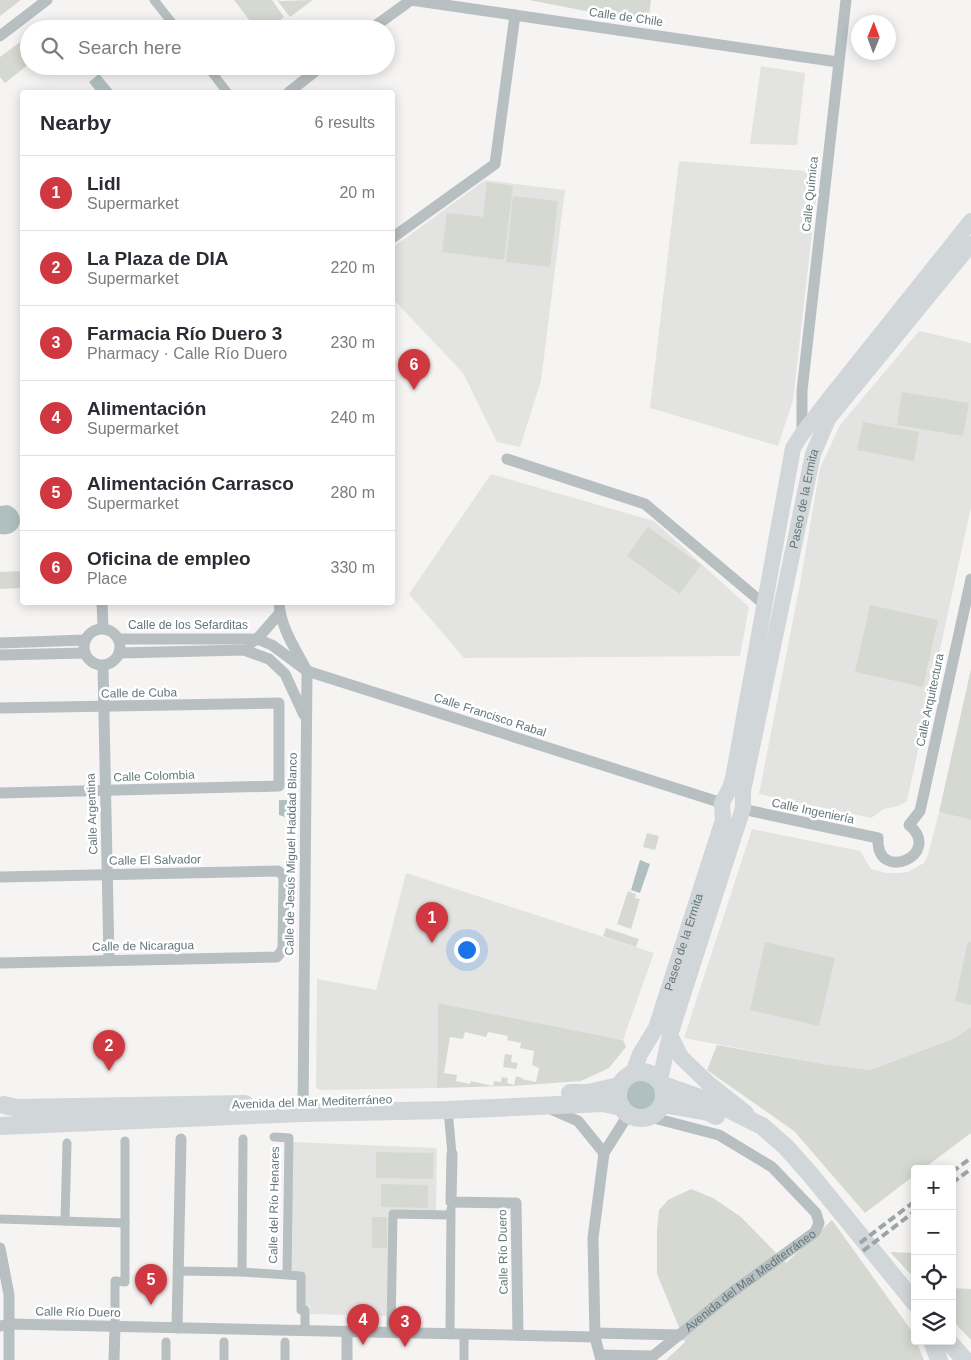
<!DOCTYPE html>
<meta charset="utf-8">
<style>
body{margin:0;font-family:Arial,sans-serif;background:#f7f7f7;color:#2b2b33}
.controls{position:absolute;right:15px;bottom:15px;display:grid;overflow:hidden;border-radius:5px;box-shadow:0 2px 12px #0003}
.controls button{width:45px;height:45px;display:grid;place-items:center;padding:0;border:0;border-bottom:1px solid #e1e1e2;background:#fff;color:#2b2b33;font:25px sans-serif}
.compass{position:absolute;left:851px;top:15px;width:45px;height:45px;border-radius:50%;background:#fff;box-shadow:0 2px 12px #0003;rotate:1deg}
.you{position:absolute;left:466px;top:949px;width:18px;height:18px;margin:-12px;border:4px solid #fff;border-radius:50%;background:#1a73e8;box-shadow:0 0 0 8px #1a73e833}
.badge{display:grid;place-items:center;width:32px;height:32px;border-radius:50%;background:#cf3841;color:#fff;font-size:16px;font-weight:700}
.pin{position:absolute;translate:-50% -41px;filter:drop-shadow(0 1px 2px #0008)}
.pin::after{content:'';position:absolute;top:26px;width:18px;height:15px;background:inherit;clip-path:polygon(0 0,100% 0,50% 100%)}
.list{margin:0;padding:0;list-style:none}
h2{display:flex;justify-content:space-between;align-items:center;height:65px;margin:0;padding:0 20px;font-size:21px}
h2 small{font-size:16px;font-weight:400;color:#7c7c81}
.list li{display:grid;grid-template-columns:32px 1fr auto;gap:15px;align-items:center;box-sizing:border-box;height:75px;padding:0 20px;border-top:1px solid #e1e1e2}
.list b{display:block;font-size:19px;white-space:nowrap}
.list p{margin:0;font-size:16px;white-space:nowrap;color:#7c7c81}
.list em{font-size:16px;font-style:normal;color:#7c7c81}
.icon{flex:none;width:28px;height:28px;fill:none;stroke:currentColor;stroke-width:2;stroke-linecap:round;stroke-linejoin:round}
.map{position:relative;flex:none;width:971px;height:1360px;overflow:hidden}
.search{position:absolute;background:#fff;box-shadow:0 2px 12px #0003;left:20px;top:20px;width:375px;height:55px;display:flex;align-items:center;gap:12px;box-sizing:border-box;padding:0 18px;border-radius:28px;color:#7c7c81;font-size:19px}
.panel{position:absolute;background:#fff;box-shadow:0 2px 12px #0003;left:20px;top:90px;width:375px;height:515px;border-radius:5px}
.map>svg:first-child{display:block}
.built{fill:#e3e4e2}
.green{fill:#d6d9d2;fill-rule:evenodd}
.water{fill:#b0c0c0}
.lines{fill:none;stroke-linecap:round;stroke-linejoin:round}
.pedestrian{stroke:#b8bfc0;stroke-width:9}
.minor{stroke:#b8bfc0;stroke-width:11}
.secondary{stroke:#d1d6d8;stroke-width:16}
.primary{stroke:#d1d6d8;stroke-width:18}
.rail{stroke:#9ba4a6;stroke-width:4;stroke-dasharray:8 4;stroke-linecap:butt}
.labels{text-anchor:middle;dominant-baseline:central;stroke-width:5;stroke-linejoin:round;paint-order:stroke}
.street-label{font-size:12px;fill:#63777a;stroke:#fff}
</style>
<div class="map">
<svg width="971" height="1360" viewBox="0 0 971 1360">
<rect width="100%" height="100%" fill="#f5f4f2"/>
<!-- built -->
<g class="built">
<path d="M761,66L805,73L797,145L750,144Z"/>
<path d="M679,161L819,172L793,400L778,446L650,408Z"/>
<path d="M485,180L565,190L541,381L520,447L497,442L463,373L393,299L392,248Z"/>
<path d="M919,331L971,343V507L907,801L898,806L884,809L871,818L759,794L800,584L820,468L840,425Z"/>
<path d="M491,474L654,521L749,607L740,656L464,658L409,594Z"/>
<path d="M939,812L971,820V1027L955,1038L870,1070L823,1064L684,1038L752,829L860,851L871,869L886,873H898L908,872L924,863L928,855Z"/>
<path d="M406,873L654,953L623,1040L438,1003L437,1088L320,1090L318,1089L316,1087L317,979L376,990Z"/>
<path d="M292,1142L437,1148L436,1211H391L390,1316L310,1314V1306H304V1273L290,1272Z"/>
</g>
<!-- green -->
<g class="green">
<path d="M0,0H21L0,16Z"/>
<path d="M234,0H272L284,17L268,29H256Z"/>
<path d="M277,0L281,1L313,0L290,17Z"/>
<path d="M529,0H651L648,23Z"/>
<path d="M28,36L29,64L5,83L0,77V57Z"/>
<path d="M487,182L513,186L504,260L442,252L447,213L483,217Z"/>
<path d="M513,196L558,201L550,267L506,262Z"/>
<path d="M902,392L969,403L963,436L897,425Z"/>
<path d="M863,422L919,432L914,461L857,450Z"/>
<path d="M648,527L701,565L680,594L627,556Z"/>
<path d="M22,571V588L0,589V572Z"/>
<path d="M870,605L938,620L923,687L855,672Z"/>
<path d="M971,669V820L939,812Z"/>
<path d="M647,833L659,836L655,850L643,847Z"/>
<path d="M628,891L636,894L635,898L640,899L631,929L617,924Z"/>
<path d="M606,928L639,939L636,947L603,936Z"/>
<path d="M968,941L971,942V1005L955,1001Z"/>
<path d="M765,942L835,958L819,1026L750,1010Z"/>
<path d="M438,1003L623,1040L626,1047L609,1068L581,1081L511,1086L437,1088ZM465,1032L486,1037L488,1032L508,1036L507,1040L521,1043L520,1048L534,1051L532,1065L539,1068L536,1082L522,1079V1078L516,1076L514,1085L507,1083L508,1078L502,1077L501,1082L494,1081L493,1086L471,1081L470,1084L456,1081L457,1075L444,1073L450,1037L463,1039Z"/>
<path d="M971,1027V1133L923,1169H915V1175L865,1213L794,1131L707,1070L717,1045L823,1064L870,1070L955,1038Z"/>
<path d="M505,1054L512,1055L511,1062L518,1063L516,1069L503,1067Z"/>
<path d="M376,1152L434,1153L433,1179L376,1178Z"/>
<path d="M381,1184L428,1185V1208L381,1207Z"/>
<path d="M691,1189L713,1198L741,1217L786,1263L832,1220L914,1334L915,1341H916L924,1360H666L685,1342L657,1274V1229L659,1210L668,1200Z"/>
<rect x="372" y="1217" width="15" height="31"/>
<path d="M890,1252L915,1253V1279Z"/>
<path d="M952,1288L971,1289V1340L952,1320Z"/>
</g>
<!-- water -->
<g class="water">
<path d="M99,74L114,92H97L89,82Z"/>
<path d="M8,505C28,513 21,538 0,534V506Z"/>
<path d="M279,800H288V815L285,817L279,815Z"/>
<path d="M640,860L650,864L640,893L631,890Z"/>
<circle cx="640" cy="1094" r="16"/>
</g>
<g class="lines">
<!-- pedestrian -->
<g class="pedestrian">
<path d="M154,0L177,29"/>
<path d="M207,66L227,92"/>
<path d="M448,1110L452,1154"/>
<path d="M274,1137L289,1138L287,1274"/>
<path d="M0,1219L125,1223"/>
<path d="M65,1221L67,1143"/>
<path d="M178,1271L242,1272L301,1276V1310H305V1330"/>
<path d="M242,1272L243,1139"/>
<path d="M115,1326V1281L125,1282V1141"/>
<path d="M391,1332L393,1214L450,1215"/>
<path d="M450,1334L451,1209"/>
<path d="M224,1342V1360"/>
<path d="M166,1360V1342"/>
<path d="M285,1360V1342"/>
<path d="M464,1360V1334"/>
</g>
<!-- minor -->
<g class="minor">
<path d="M411,0L838,62"/>
<path d="M371,29L411,0"/>
<path d="M0,36L47,0"/>
<path d="M289,92L322,66"/>
<path d="M392,238L495,164L515,15"/>
<path d="M802,434V391L846,0"/>
<path d="M507,459L645,504L765,605"/>
<path d="M102,602L103,628"/>
<path d="M279,602C280,627 296,650 307,671L303,1113"/>
<circle cx="102" cy="647" r="18"/>
<path d="M119,639H257L272,645L307,671L722,803"/>
<path d="M0,643L85,640"/>
<path d="M251,643L257,639L279,614"/>
<path d="M119,653L244,650L269,659L285,674L304,715"/>
<path d="M0,655L85,653"/>
<path d="M103,666L109,960"/>
<path d="M0,708L279,703V786L0,793"/>
<path d="M742,809L878,838C876,885 944,854 909,825L920,811L971,579"/>
<path d="M0,877L278,871L284,876L283,949L277,957L0,963"/>
<path d="M548,1108L578,1121L604,1153"/>
<path d="M452,1154L451,1202L516,1203L518,1335"/>
<path d="M0,1248L9,1295V1360"/>
<path d="M0,1326L10,1324L595,1337"/>
<path d="M177,1328L181,1139"/>
<path d="M595,1333L680,1335"/>
<path id="s1" d="M600,1355L653,1356L731,1293L815,1232L819,1223L816,1213L772,1167L719,1135L650,1117"/>
<path d="M114,1360L115,1326"/>
<path d="M347,1360V1331"/>
<path d="M601,1360L595,1337L593,1238L604,1153L628,1115"/>
</g>
<!-- secondary -->
<g class="secondary">
<path d="M670,1035L681,1057L708,1083L746,1113"/>
<path id="s2" d="M633,1073L640,1054L656,1028L723,820L722,803L730,788L733,778L793,448L802,434L828,400L971,221"/>
<path id="s3" d="M660,1080L670,1035L743,808V791L813,454L828,419L971,244"/>
</g>
<!-- primary -->
<g class="primary">
<circle cx="641" cy="1095" r="23"/>
<path d="M663,1085L720,1105L762,1126L786,1147L810,1174L915,1303"/>
<path d="M570,1093H588L619,1086"/>
<path d="M663,1104L708,1112L716,1116"/>
<path d="M4,1105L17,1108L245,1104"/>
<path d="M0,1126L303,1113L448,1110L603,1103L621,1107"/>
<path d="M932,1341L939,1360"/>
<path d="M948,1341L965,1360"/>
</g>
<!-- rail -->
<g class="rail">
<path d="M952,1172L971,1158"/>
<path d="M952,1183L971,1169"/>
<path d="M860,1243L915,1201"/>
<path d="M863,1251L915,1211"/>
</g>
</g>
<g class="labels">
<!-- street labels -->
<g class="street-label">
<text transform="translate(626 17) rotate(8)">Calle de Chile</text>
<text transform="translate(810 194) rotate(-84)">Calle Química</text>
<text stroke="none"><textPath href="#s3" startOffset="600">Paseo de la Ermita</textPath></text>
<text x="188" y="625">Calle de los Sefarditas</text>
<text transform="translate(139 693) rotate(-1)">Calle de Cuba</text>
<text transform="translate(930 700) rotate(-78)">Calle Arquitectura</text>
<text transform="translate(490 715) rotate(18)">Calle Francisco Rabal</text>
<text transform="translate(154 776) rotate(-2)">Calle Colombia</text>
<text transform="translate(813 811) rotate(12)">Calle Ingeniería</text>
<text transform="translate(92 814) rotate(-92)">Calle Argentina</text>
<text transform="translate(291 854) rotate(-89)">Calle de Jesús Miguel Haddad Blanco</text>
<text transform="translate(155 860) rotate(-1)">Calle El Salvador</text>
<text stroke="none"><textPath href="#s2" startOffset="141">Paseo de la Ermita</textPath></text>
<text transform="translate(143 946) rotate(-1)">Calle de Nicaragua</text>
<text transform="translate(312 1102) rotate(-2)">Avenida del Mar Mediterráneo</text>
<text transform="translate(274 1205) rotate(-89)">Calle del Río Henares</text>
<text transform="translate(503 1252) rotate(-91)">Calle Río Duero</text>
<text stroke="none"><textPath href="#s1" startOffset="176">Avenida del Mar Mediterráneo</textPath></text>
<text transform="translate(78 1312) rotate(1)">Calle Río Duero</text>
</g>
</g>
</svg>
<div class="controls">
<button>+</button>
<button>−</button>
<button><svg class="icon" aria-label="locate" viewBox="0 0 24 24"><circle cx="12" cy="12" r="6"/><path d="M12 2v4M12 18v4M2 12h4M18 12h4"/></svg></button>
<button><svg class="icon" aria-label="layers" viewBox="0 0 24 24"><path d="M12 4l9 5-9 5-9-5zM3 14l9 5 9-5"/></svg></button>
</div>
<svg class="compass" viewBox="-18 -18 36 36"><path d="M0-13l5 13h-10z" fill="#e53935"/><path d="M0 13l5-13h-10z" fill="#7c7c81"/></svg>
<div class="you"></div>
<div class="pin badge" style="left:432px;top:943px">1</div>
<div class="pin badge" style="left:109px;top:1071px">2</div>
<div class="pin badge" style="left:405px;top:1347px">3</div>
<div class="pin badge" style="left:363px;top:1345px">4</div>
<div class="pin badge" style="left:151px;top:1305px">5</div>
<div class="pin badge" style="left:414px;top:390px">6</div>
<div class="search"><svg class="icon" aria-label="search" viewBox="0 0 24 24"><circle cx="10" cy="10" r="6"/><path d="M15 15l6 6"/></svg>Search here</div>
<section class="panel">
<h2>Nearby<small>6 results</small></h2>
<ul class="list">
<li><span class="badge">1</span><div><b>Lidl</b><p>Supermarket</p></div><em>20 m</em></li>
<li><span class="badge">2</span><div><b>La Plaza de DIA</b><p>Supermarket</p></div><em>220 m</em></li>
<li><span class="badge">3</span><div><b>Farmacia Río Duero 3</b><p>Pharmacy · Calle Río Duero</p></div><em>230 m</em></li>
<li><span class="badge">4</span><div><b>Alimentación</b><p>Supermarket</p></div><em>240 m</em></li>
<li><span class="badge">5</span><div><b>Alimentación Carrasco</b><p>Supermarket</p></div><em>280 m</em></li>
<li><span class="badge">6</span><div><b>Oficina de empleo</b><p>Place</p></div><em>330 m</em></li>
</ul>
</section>
</div>
